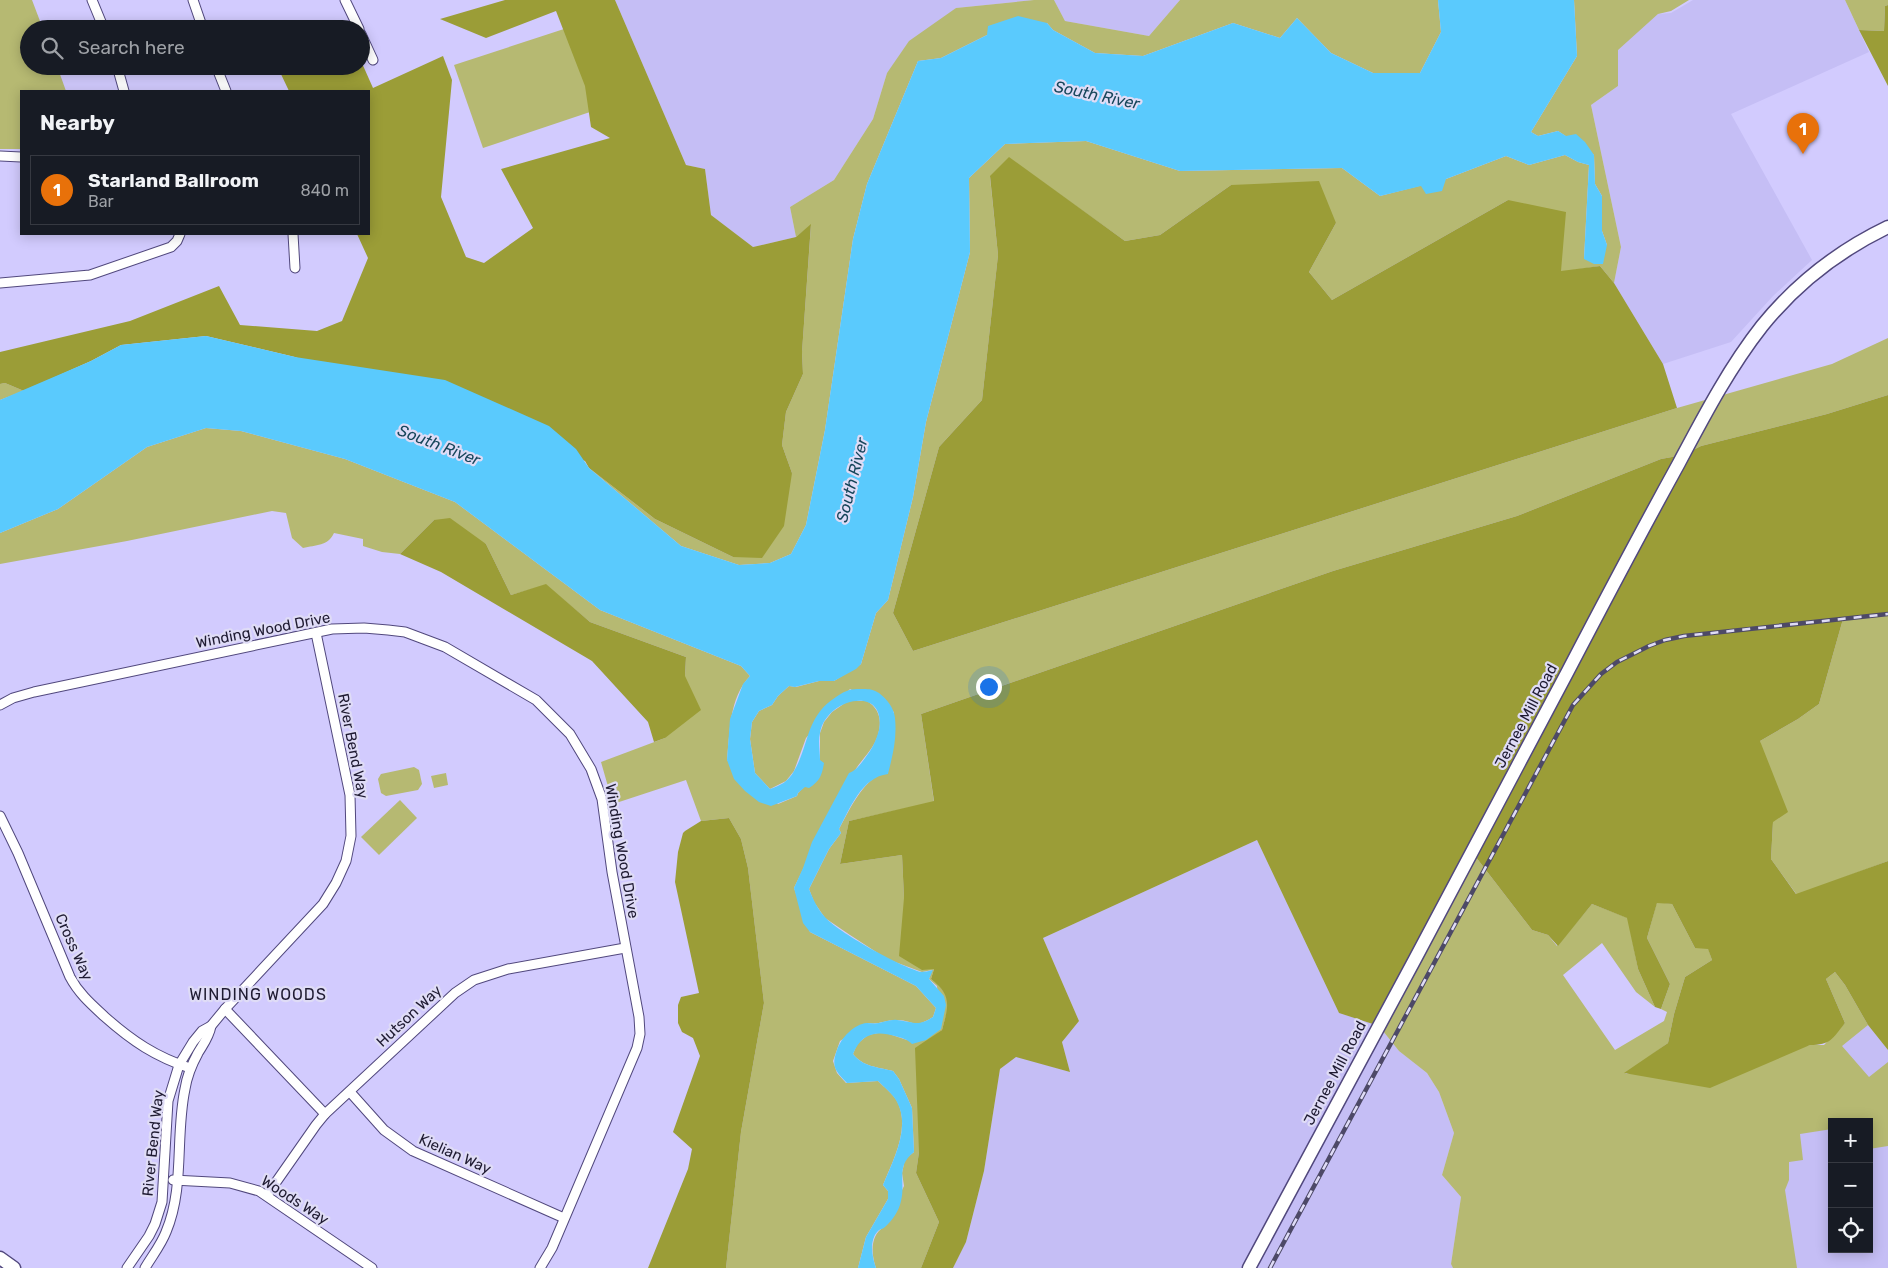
<!DOCTYPE html>
<meta charset="utf-8">
<style>
body{margin:0;font-family:Rubik,sans-serif;background:#20242c;color:#f1f3f6}
.controls{position:absolute;right:15px;bottom:15px;display:grid;overflow:hidden;border-radius:0px;box-shadow:0 2px 12px #0003}
.controls button{width:45px;height:45px;display:grid;place-items:center;padding:0;border:0;border-bottom:1px solid #363941;background:#171b24;color:#f1f3f6;font:25px sans-serif}
.you{position:absolute;left:988px;top:686px;width:18px;height:18px;margin:-12px;border:4px solid #fff;border-radius:50%;background:#1a73e8;box-shadow:0 0 0 8px #1a73e833}
.badge{display:grid;place-items:center;width:32px;height:32px;border-radius:50%;background:#696a09;color:#fff;font-size:16px;font-weight:700}
.pin{position:absolute;translate:-50% -41px;filter:drop-shadow(0 1px 2px #0008)}
.pin::after{content:'';position:absolute;top:26px;width:18px;height:15px;background:inherit;clip-path:polygon(0 0,100% 0,50% 100%)}
.list{margin:0;padding:0;list-style:none}
h2{display:flex;justify-content:space-between;align-items:center;height:65px;margin:0;padding:0 20px;font-size:21px}
h2 small{font-size:16px;font-weight:400;color:#9ea1a6}
.list li{display:grid;grid-template-columns:32px 1fr auto;gap:15px;align-items:center;box-sizing:border-box;height:70px;margin:0 10px 10px;padding:0 10px;border:1px solid #363941;border-radius:0px}
.list b{display:block;font-size:19px;white-space:nowrap}
.list p{margin:0;font-size:16px;white-space:nowrap;color:#9ea1a6}
.list em{font-size:16px;font-style:normal;color:#9ea1a6}
.icon{flex:none;width:28px;height:28px;fill:none;stroke:currentColor;stroke-width:2;stroke-linecap:round;stroke-linejoin:round}
.map{position:relative;flex:none;width:1888px;height:1268px;overflow:hidden}
.search{position:absolute;background:#171b24;box-shadow:0 2px 12px #0003;left:20px;top:20px;width:350px;height:55px;display:flex;align-items:center;gap:12px;box-sizing:border-box;padding:0 18px;border-radius:28px;color:#9ea1a6;font-size:19px}
.panel{position:absolute;background:#171b24;box-shadow:0 2px 12px #0003;left:20px;top:90px;width:350px;height:145px;border-radius:0px}
.map>svg:first-child{display:block}
.built{fill:#c5bef5;fill-rule:evenodd}
.green{fill:#b6b972}
.forest{fill:#9b9d37}
.water{fill:#5acafd}
.lines{fill:none;stroke-linecap:round;stroke-linejoin:round}
.street-casing{stroke:#51487d;stroke-width:11}
.secondary-casing{stroke:#51487d;stroke-width:15}
.street{stroke:#fff;stroke-width:9}
.secondary{stroke:#fff;stroke-width:12}
.rail-casing{stroke:#4d4967;stroke-width:4.5}
.rail{stroke:#dfdcf6;stroke-width:2.5;stroke-dasharray:8;stroke-linecap:butt}
.labels{text-anchor:middle;dominant-baseline:central;stroke-width:4.5;stroke-linejoin:round;paint-order:stroke}
.street-label{font-size:15px;fill:#1f1b32;stroke:#dfdcf6}
.water-label{font-size:16px;font-style:italic;fill:#17465b;stroke:#dfdcf6}
.neighbourhood-label{font-size:16px;letter-spacing:1px;fill:#1f1b32;stroke:#dfdcf6}
</style>
<div class="map">
<svg width="1888" height="1268" viewBox="0 0 1888 1268">
<rect width="100%" height="100%" fill="#d2cbfe"/>
<!-- built -->
<g class="built">
<path d="M615,0H1034L956,8L887,73L873,119L834,180L790,207L796,237L753,247L711,215L705,169L686,165Z"/>
<path d="M1054,0H1180L1149,36L1065,21Z"/>
<path d="M1693,0H1845L1869,52L1731,114L1812,260L1773,296L1731,342L1663,364L1614,283L1621,247L1591,105L1618,86L1617,50L1658,14L1671,13Z"/>
<path d="M1257,840L1339,1013L1379,1026L1399,1051L1427,1073L1439,1092L1454,1133L1442,1175L1461,1197L1451,1264L1453,1268H953L966,1242L984,1171L1000,1069L1016,1056L1070,1072L1062,1042L1079,1021L1043,938Z"/>
<path d="M1861,1013L1868,1025L1888,1050V1268H1796L1756,1189ZM1832,1122H1869V1249H1832Z"/>
</g>
<!-- green -->
<g class="green">
<path d="M0,0H32L43,29H29V66H57L66,91H21V149H0Z"/>
<path d="M1034,0H1054L1065,21L1149,36L1180,0H1438L1441,32L1420,73H1373L1331,53L1297,18L1280,38L1233,23L1143,56L1095,53L1053,30L1047,23L987,35L941,58L918,61L867,184L853,239L825,430L806,525L791,554L770,563L739,565L681,546L589,468L655,519L733,557L792,473L782,445L786,412L803,374L802,352L811,225L796,237L790,207L834,180L873,119L887,73L909,41L956,8Z"/>
<path d="M1574,0H1689L1671,11L1658,14L1618,50V86L1591,105L1621,247L1614,283L1600,266L1561,272L1508,200L1332,300L1309,272L1336,223L1231,185L1160,235L1125,241L1009,158L990,177L998,255L982,400L939,447L893,613L913,651L1677,408L1832,364L1888,338V395L1827,414L1701,446L1683,455L1661,459L1517,516L1333,571L921,714L934,802L849,821L840,864L902,855L904,898L934,969L931,979L938,984L946,995L949,1005L942,1030L926,1042L919,1152L916,1173L939,1222L921,1268H876C871,1254 870,1235 884,1227L904,1186L902,1173L905,1159L914,1152L912,1108L899,1079L893,1071C878,1067 863,1067 853,1054L857,1044L868,1035L883,1032L907,1040L941,1029L937,986L929,979L932,970L922,972L887,959L850,935L825,918L814,902L809,889L829,849L841,833L839,829C850,809 859,788 878,775L894,712L850,689L806,738L794,771L786,781L770,789L755,773L750,739L752,722L759,711L772,705L778,696L789,686L796,687L819,681H834L861,664L876,613L888,600L913,497L926,422L970,252L969,178L1005,144L1086,141L1180,171L1342,168L1380,196L1446,179L1506,156L1529,165L1565,155L1578,162L1589,165L1584,259L1607,245L1602,231V196L1595,184L1594,155L1558,131L1538,136L1531,132L1577,56Z"/>
<path d="M1845,0H1888V5L1885,6L1884,31L1859,30Z"/>
<path d="M567,28L596,110L483,148L454,65Z"/>
<path d="M5,383L24,391L0,400V384Z"/>
<path d="M206,428L241,431L345,459L455,502L600,610L741,666L750,676C729,698 730,732 727,760L778,804L797,796L798,793L805,786L820,760V733L824,722L832,712L845,703L849,701H867C880,709 882,721 878,735C873,751 860,760 853,774C832,811 812,849 794,888L810,932L916,986L936,1008L933,1017C912,1030 915,1020 896,1020C886,1020 878,1025 868,1023L840,1041L833,1061L837,1073L846,1083L878,1081C884,1087 893,1094 897,1101C911,1128 893,1160 883,1185L888,1191V1199L866,1237L858,1268H726L741,1132L764,1003L748,868L741,839L729,818L701,821L686,780L613,804L601,762L665,738L685,676L686,657L590,622L546,585L511,595L486,544L434,520L400,554L382,552L363,546V539L334,533C328,546 316,545 303,548L292,538L286,513L272,511L127,541L0,564V533L58,509L147,447Z"/>
<path d="M1888,614V861L1797,895L1771,859L1773,822L1760,741L1798,719L1819,704L1843,619Z"/>
<path d="M414,767L419,770L422,784L418,790L386,796L381,793L378,779L381,774Z"/>
<path d="M446,773L448,785L434,788L431,776Z"/>
<path d="M400,800L417,818L379,855L361,837Z"/>
<path d="M1472,852L1532,930L1548,935L1557,946L1592,904L1628,918L1638,969L1655,1007L1636,992L1602,943L1563,975L1615,1050L1664,1021L1667,1012L1661,1009L1670,984L1647,938L1657,902L1672,904L1695,948H1708L1712,960L1685,977L1674,1014L1668,1043L1625,1074L1810,1045H1824L1845,1023L1826,979L1835,972L1845,985L1868,1025L1842,1046L1869,1077L1888,1062V1146L1869,1149V1122H1832V1129L1800,1134L1803,1160L1789,1162V1180L1785,1190L1797,1268H1453L1451,1264L1461,1197L1442,1175L1454,1133L1439,1092L1427,1073L1399,1051L1379,1026Z"/>
</g>
<!-- forest -->
<g class="forest">
<path d="M505,0H615L686,165L705,169L711,215L753,247L796,237L811,224L802,352L803,374L786,412L782,445L792,473L784,526L762,558L733,557L655,519L589,468L585,461L295,357L206,336L121,345L91,361L24,391L5,383L0,384V352L130,321L219,286L240,325L317,331L342,321L368,258L357,234H369V91H289L279,70L290,66H361V61L373,88L443,56L452,80L441,197L466,257L484,263L533,228L501,169L610,138L591,127L585,86L556,11L486,38L440,19Z"/>
<path d="M1888,5V86L1859,30L1884,31L1885,6Z"/>
<path d="M1009,157L1125,241L1160,235L1231,185L1319,181L1336,223L1309,272L1332,300L1508,200L1566,212L1561,271L1600,266L1614,283L1663,364L1677,408L913,651L893,613L939,447L982,400L998,255L990,176Z"/>
<path d="M1888,395V614L1843,619L1819,704L1798,719L1760,741L1788,812L1773,822L1771,859L1796,894L1888,861V1050L1868,1025L1845,985L1835,972L1826,979L1845,1023C1832,1039 1831,1045 1810,1045L1710,1088L1624,1073L1668,1043L1674,1014L1685,977L1712,960L1708,949L1695,948L1672,904L1657,903L1647,938L1670,984L1661,1009L1655,1007L1638,969L1627,918L1592,904L1558,946L1548,935L1532,930L1472,852L1379,1026L1339,1013L1257,840L1043,938L1079,1021L1062,1042L1070,1072L1016,1057L1000,1069L984,1171L966,1242L953,1268H921L939,1222L916,1173L919,1152L915,1048L942,1030C948,1007 953,996 931,979L934,969L922,970L899,956L904,898L902,855L840,864L849,821L934,801L921,714L1333,571L1517,516L1661,459L1683,455L1701,446L1827,414Z"/>
<path d="M450,518L486,544L511,595L546,584L590,622L686,657L685,676L701,710L665,738L654,742L648,722L592,661L441,572L400,554L434,520Z"/>
<path d="M729,818L741,839L748,868L764,1003L741,1132L726,1268H648L688,1169L692,1149L673,1132L700,1056L693,1038L682,1032L678,1023V1005L681,997L699,993L675,882L678,852L683,833L685,831L701,821Z"/>
</g>
<!-- water -->
<path class="water" d="M1438,0H1574L1577,56L1531,132L1538,136L1558,131L1566,136L1576,134L1585,142L1594,155L1595,184L1602,196V231L1607,245L1603,264H1594L1584,259L1589,165L1578,162L1565,155L1529,165L1506,156L1446,179L1442,191L1426,194L1421,186L1380,196L1342,168L1180,171L1086,141L1005,144L969,178L970,252L926,422L913,497L888,600L876,613L861,664L856,669L834,681H819L795,687L789,686L778,696L772,705L759,711L752,722L750,739L755,773L770,789C780,786 789,781 794,771C810,744 805,717 836,697C843,692 849,689 857,689C865,689 872,688 879,693C887,699 894,708 895,718C897,739 893,754 888,774C862,777 850,808 839,829L841,833L829,849L809,889C813,899 817,908 824,916C837,932 901,967 921,972C924,972 929,971 933,970L929,979L944,996L946,1005L941,1029L926,1040L912,1044C907,1039 902,1038 895,1036C875,1030 861,1034 853,1054C863,1067 878,1067 893,1071L899,1079L912,1108L914,1152C895,1167 906,1181 901,1201C899,1211 892,1221 885,1227C883,1229 880,1229 878,1231C869,1240 872,1257 876,1268H858L866,1237L888,1199V1191L883,1185C893,1160 911,1128 897,1102C893,1094 884,1087 878,1081L847,1083C835,1071 831,1066 837,1050C841,1038 854,1024 867,1023C871,1023 874,1024 879,1023C884,1022 892,1019 897,1020C915,1022 917,1027 933,1017L936,1008L916,986L810,932L803,923L794,888L803,868L812,842L849,773C858,770 864,759 870,751C874,745 877,737 879,730C887,684 826,698 820,733C818,741 820,751 820,760L824,763C822,775 820,781 809,788L805,787L798,793L797,796L771,806L759,802L745,791L734,779L727,760L730,719L743,684L750,676L741,666L600,610L455,502L345,459L241,431L206,428L147,447L58,509L0,533V400L91,361L121,345L206,336L295,357L445,380L549,426L576,449L589,468L681,546L739,565L770,563L791,554L806,525L825,430L853,239L867,184L918,61L941,58L987,35L988,26L1018,16L1047,23L1053,30L1095,53L1143,56L1233,23L1280,38L1297,18L1331,53L1373,73H1420L1441,32Z"/>
<g class="lines">
<defs>
<g id="street">
<path d="M92,0L104,29"/>
<path d="M193,0L203,29"/>
<path d="M345,0L359,29"/>
<path d="M361,34L373,60"/>
<path d="M117,66L124,91"/>
<path d="M216,66L226,91"/>
<path d="M0,156L21,157"/>
<path d="M293,234L295,268"/>
<path d="M0,283L90,275L171,247L177,241L180,234"/>
<path d="M0,705L13,698L34,692L332,629L364,628L388,630L405,632L445,647L536,700L570,734L591,769L602,799L612,872L639,1017L640,1034L637,1048L552,1248L540,1268"/>
<path d="M0,816L18,853L70,977C79,994 92,1005 105,1017C132,1041 156,1057 190,1068"/>
<path d="M225,1009L325,1114"/>
<path d="M350,1092L384,1130L413,1151L564,1218"/>
<path d="M173,1180L230,1183L259,1191L372,1268"/>
<path d="M267,1195L316,1125L325,1114L455,993L474,980L508,969L625,948"/>
<path d="M127,1268L149,1236L155,1224L162,1202L168,1101L179,1065L193,1042L202,1031L211,1026L225,1009L323,904L336,883L346,861L351,836L350,795L316,633"/>
<path d="M145,1268C152,1256 161,1245 166,1232C185,1187 175,1136 185,1089C187,1076 192,1064 198,1053C204,1043 209,1037 211,1026"/>
</g>
<g id="secondary">
<path d="M0,1258L14,1268"/>
<path d="M1249,1268C1356,1069 1463,871 1568,671C1604,602 1641,532 1679,463C1704,416 1729,368 1762,326C1796,284 1840,250 1888,227"/>
</g>
</defs>
<!-- street casing -->
<use href="#street" class="street-casing"/>
<!-- secondary casing -->
<use href="#secondary" class="secondary-casing"/>
<!-- street -->
<use href="#street" class="street"/>
<!-- secondary -->
<use href="#secondary" class="secondary"/>
<defs>
<path id="rail" d="M1270,1268L1573,705L1601,674L1617,662L1649,646L1665,640L1684,636L1888,614"/>
</defs>
<!-- rail casing -->
<use href="#rail" class="rail-casing"/>
<!-- rail -->
<use href="#rail" class="rail"/>
</g>
<g class="labels">
<!-- street labels -->
<g class="street-label">
<text transform="translate(263 630) rotate(-11)">Winding Wood Drive</text>
<text transform="translate(1526 716) rotate(-62)">Jernee Mill Road</text>
<text transform="translate(353 746) rotate(79)">River Bend Way</text>
<text transform="translate(622 851) rotate(80)">Winding Wood Drive</text>
<text transform="translate(74 947) rotate(66)">Cross Way</text>
<text transform="translate(409 1016) rotate(-43)">Hutson Way</text>
<text transform="translate(1335 1073) rotate(-62)">Jernee Mill Road</text>
<text transform="translate(153 1143) rotate(-84)">River Bend Way</text>
<text transform="translate(455 1154) rotate(24)">Kielian Way</text>
<text transform="translate(295 1200) rotate(33)">Woods Way</text>
</g>
<!-- water labels -->
<g class="water-label">
<text transform="translate(1097 95) rotate(12)">South River</text>
<text transform="translate(439 445) rotate(21)">South River</text>
<text transform="translate(852 480) rotate(-76)">South River</text>
</g>
<!-- neighbourhood labels -->
<g class="neighbourhood-label">
<text x="258" y="994">WINDING WOODS</text>
</g>
</g>
</svg>
<div class="controls">
<button>+</button>
<button>−</button>
<button><svg class="icon" aria-label="locate" viewBox="0 0 24 24"><circle cx="12" cy="12" r="6"/><path d="M12 2v4M12 18v4M2 12h4M18 12h4"/></svg></button>
</div>
<div class="you"></div>
<div class="pin badge" style="left:1803px;top:154px;background:#e8710a">1</div>
<div class="search"><svg class="icon" aria-label="search" viewBox="0 0 24 24"><circle cx="10" cy="10" r="6"/><path d="M15 15l6 6"/></svg>Search here</div>
<section class="panel">
<h2>Nearby<small></small></h2>
<ul class="list">
<li><span class="badge" style="background:#e8710a">1</span><div><b>Starland Ballroom</b><p>Bar</p></div><em>840 m</em></li>
</ul>
</section>
</div>
